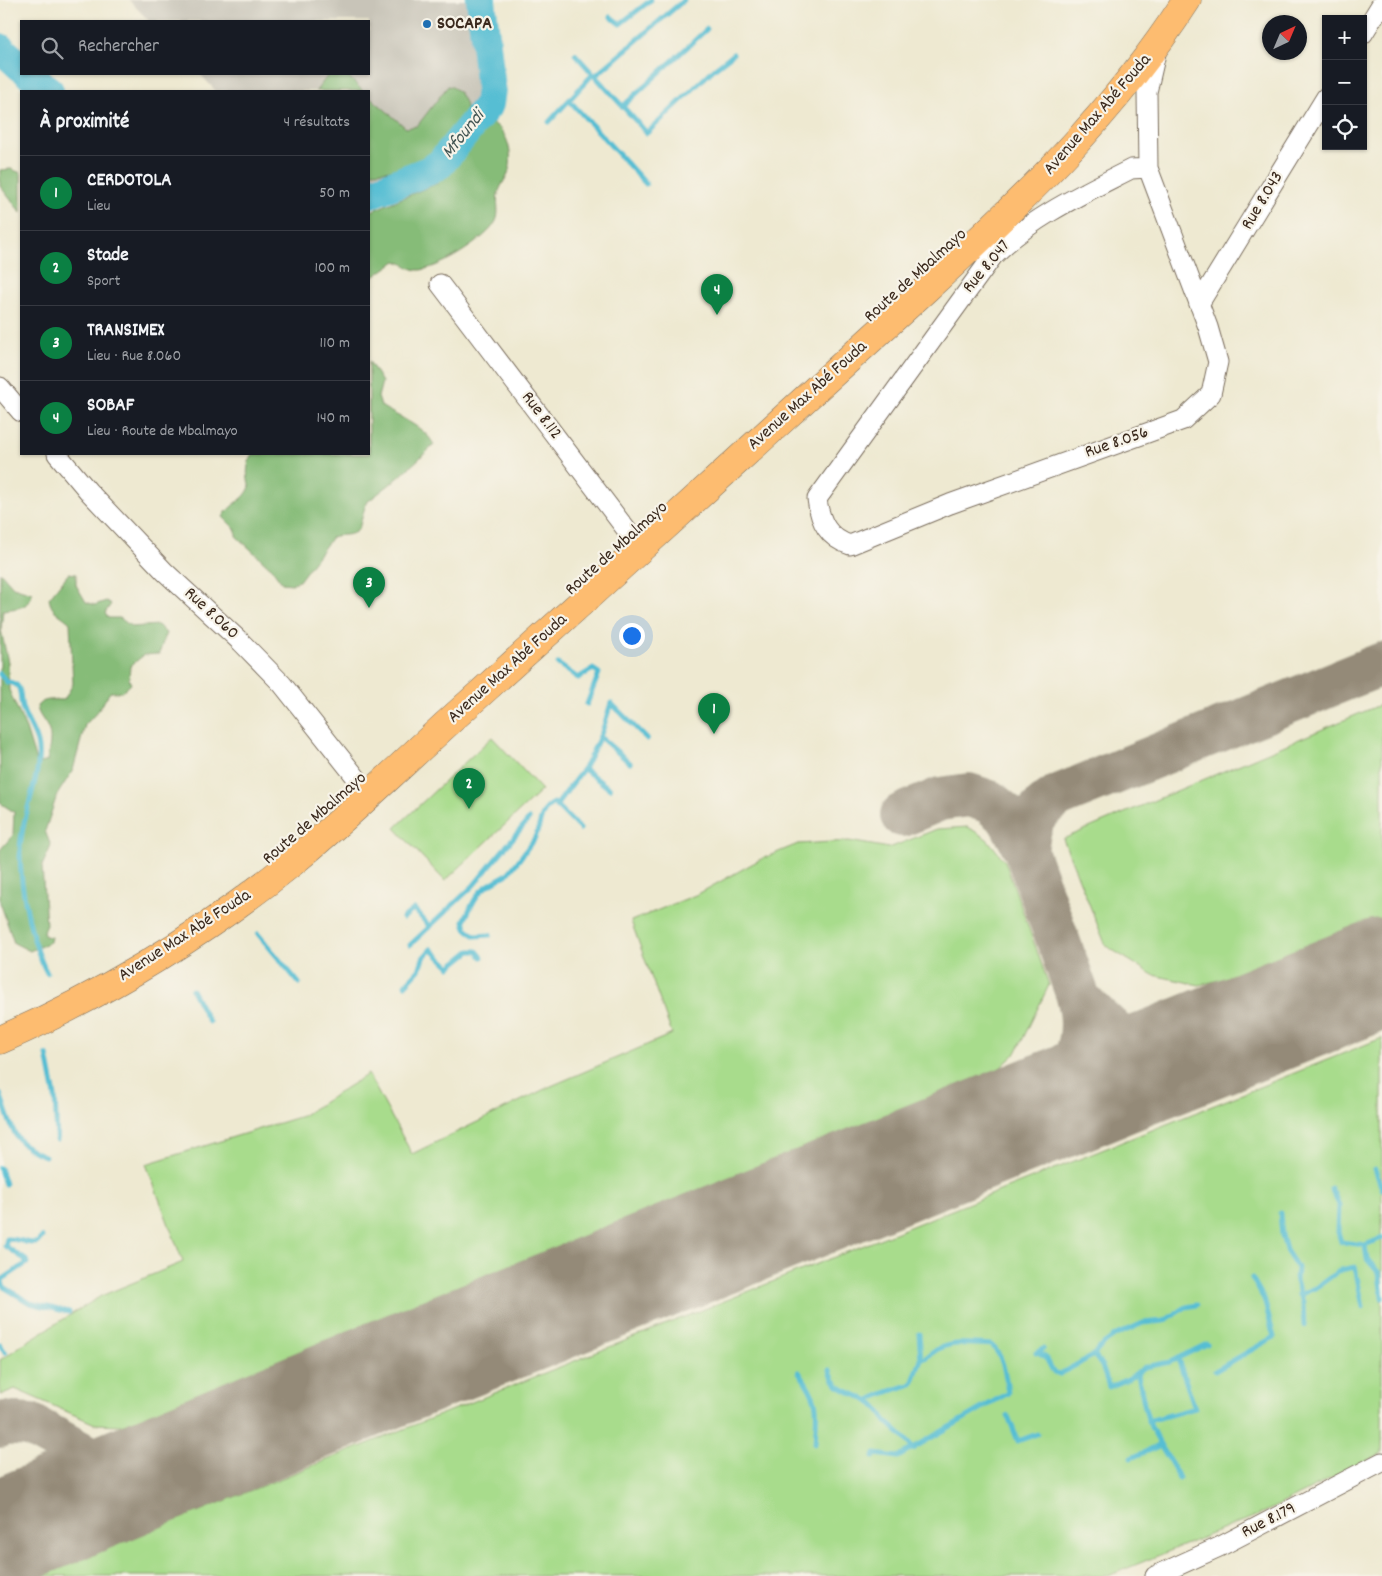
<!DOCTYPE html>
<html lang="fr">
<meta charset="utf-8">
<style>
body{margin:0;font-family:Dekko,sans-serif;background:#242831;color:#f1f3f6}
.controls{position:absolute;right:15px;top:15px;display:grid;overflow:hidden;border-radius:0px;box-shadow:0 1px 4px #0004}
.controls button{width:45px;height:45px;display:grid;place-items:center;padding:0;border:0;border-bottom:1px solid #363941;background:#171b24;color:#f1f3f6;font:25px sans-serif}
.compass{position:absolute;left:1262px;top:15px;width:45px;height:45px;border-radius:50%;background:#171b24;box-shadow:0 1px 4px #0004;rotate:44deg}
.you{position:absolute;left:631px;top:635px;width:18px;height:18px;margin:-12px;border:4px solid #fff;border-radius:50%;background:#1a73e8;box-shadow:0 0 0 8px #1a73e833}
.badge{display:grid;place-items:center;width:32px;height:32px;border-radius:50%;background:#0b8043;color:#fff;font-size:16px;font-weight:700}
.pin{position:absolute;translate:-50% -41px;filter:drop-shadow(0 1px 2px #0008)}
.pin::after{content:'';position:absolute;top:26px;width:18px;height:15px;background:inherit;clip-path:polygon(0 0,100% 0,50% 100%)}
.list{margin:0;padding:0;list-style:none}
h2{display:flex;justify-content:space-between;align-items:center;height:65px;margin:0;padding:0 20px;font-size:21px}
h2 small{font-size:16px;font-weight:400;color:#9ea1a6}
.list li{display:grid;grid-template-columns:32px 1fr auto;gap:15px;align-items:center;box-sizing:border-box;height:75px;padding:0 20px;border-top:1px solid #363941}
.list b{display:block;font-size:19px;white-space:nowrap}
.list p{margin:0;font-size:16px;white-space:nowrap;color:#9ea1a6}
.list em{font-size:16px;font-style:normal;color:#9ea1a6}
.icon{flex:none;width:28px;height:28px;fill:none;stroke:currentColor;stroke-width:2;stroke-linecap:round;stroke-linejoin:round}
.map{position:relative;flex:none;width:1382px;height:1576px;overflow:hidden}
.search{position:absolute;background:#171b24;box-shadow:0 1px 4px #0004;left:20px;top:20px;width:350px;height:55px;display:flex;align-items:center;gap:12px;box-sizing:border-box;padding:0 18px;border-radius:0px;color:#9ea1a6;font-size:19px}
.panel{position:absolute;background:#171b24;box-shadow:0 1px 4px #0004;left:20px;top:90px;width:350px;height:365px;border-radius:0px}
.map>svg:first-child{display:block}
.industrial{fill:#c8c4b8}
.green{fill:#a8dc8c;stroke:#728355}
.forest{fill:#86bc78;stroke:#60734b}
.lines{fill:none;stroke-linecap:round;stroke-linejoin:round}
.stream{stroke:#56bed3;stroke-width:5}
.river{stroke:#56bed3;stroke-width:30}
.taxiway{stroke:#948a78;stroke-width:44}
.runway{stroke:#948a78;stroke-width:110}
.minor-casing{stroke:#7a6d5d;stroke-width:21}
.trunk-casing{stroke:#7a6d5d;stroke-width:29}
.minor{stroke:#fff;stroke-width:19}
.trunk{stroke:#fdbc70;stroke-width:28}
.poi-dot{fill:#1f6fb2;stroke:#f7f3e8;stroke-width:2}
.labels{text-anchor:middle;dominant-baseline:central;stroke-width:4.5;stroke-linejoin:round;paint-order:stroke}
.poi-label{font-size:18px;font-weight:bold;fill:#3b2a1e;stroke:#f7f3e8;text-anchor:start}
.street-label{font-size:18px;fill:#3b2a1e;stroke:#f7f3e8}
.water-label{font-size:19px;font-style:italic;fill:#435654;stroke:#f7f3e8}
</style>
<div class="map">
<svg width="1382" height="1576" viewBox="0 0 1382 1576">
<rect width="100%" height="100%" fill="#f7f3e8"/>
<filter id="ink" filterUnits="userSpaceOnUse"><feTurbulence type="fractalNoise" baseFrequency=".02" numOctaves="2"/><feDisplacementMap in="SourceGraphic" scale="10" xChannelSelector="R" yChannelSelector="G"/><feConvolveMatrix kernelMatrix="1 2 1 2 8 2 1 2 1" color-interpolation-filters="sRGB"/></filter>
<filter id="wash" filterUnits="userSpaceOnUse"><feTurbulence type="fractalNoise" baseFrequency=".0096" numOctaves="4" result="noise"/><feDisplacementMap in="SourceGraphic" scale="20" xChannelSelector="R" yChannelSelector="G"/><feGaussianBlur stdDeviation="1.12" result="paint"/><feColorMatrix in="noise" values="0 0 0 0 0 0 0 0 0 0 0 0 0 0 0 0 0 1.4 0 .05"/><feComposite in="paint" operator="in"/></filter>
<g filter="url(#wash)">
<rect width="100%" height="100%" fill="#eee9d1"/>
<!-- industrial -->
<path class="industrial" d="M129,0H481L491,89L489,104L440,164L428,171L369,194V91H216L200,74H369V21H149Z"/>
<!-- green -->
<g class="green">
<path d="M1382,704V923L1272,967L1199,985L1153,975L1106,946L1063,839Z"/>
<path d="M492,737L542,790L445,881L395,828Z"/>
<path d="M968,827L987,839L1005,861L1049,985L1016,1053L985,1082L165,1411L120,1425L95,1424L15,1389L0,1395V1360L28,1341L101,1296L183,1262L146,1164L302,1116L368,1074L412,1154L549,1087L672,1034L631,921L698,894L759,860L798,844L849,841L889,848L937,829Z"/>
<path d="M1382,1038V1453L1263,1513L1108,1576H37Z"/>
</g>
<!-- forest -->
<g class="forest">
<path d="M329,74H346L363,91H316Z"/>
<path d="M448,86C454,87 459,91 462,97C474,116 457,128 443,140C437,146 432,154 424,159C408,167 387,172 369,172V96L406,128L417,126Z"/>
<path d="M492,123C507,130 512,151 510,166C509,176 500,185 498,194C496,203 500,213 496,221C489,238 435,272 417,270C409,269 404,263 396,261L369,280V212L438,183L485,127Z"/>
<path d="M11,169L21,173V213L0,186V170Z"/>
<path d="M369,361L382,382L378,397L381,406C397,417 425,426 434,445L398,478L366,503L359,529C350,538 343,533 332,537L299,581L292,584L282,583L272,569L236,536V530L223,517C231,502 244,502 250,487C246,476 246,464 253,454H369Z"/>
<path d="M0,572L13,587L32,593C29,609 17,608 3,610L1,630L8,662L9,690L26,729L36,761L42,763L47,761C48,752 52,740 49,731C46,721 38,717 37,706C44,698 53,700 64,700L73,684L70,623C60,613 51,613 49,598L69,573L76,574V585L86,602L95,605L106,601L111,604L105,613L108,618H120L132,627L158,625L166,633L159,654L144,655L130,666L129,679L131,684L122,692H110L98,711L85,725L73,770L57,795L45,831L51,846L42,866L46,925L43,932L45,936L51,937L50,942L30,951L14,943L0,902V850L13,835L14,812L0,803Z"/>
</g>
<g class="lines">
<!-- stream -->
<g class="stream">
<path d="M684,0L595,76L647,133L715,68L733,54"/>
<path d="M611,17L620,24L651,0"/>
<path d="M569,100L646,184"/>
<path d="M622,107L707,29"/>
<path d="M549,122L593,74L575,54"/>
<path d="M558,664L578,678L593,669L599,673L587,704"/>
<path d="M0,674L7,682C24,683 19,696 22,707C25,719 34,730 37,742C45,771 19,820 20,854C20,886 32,945 47,973"/>
<path d="M600,737L630,763"/>
<path d="M584,769L610,789"/>
<path d="M556,806L586,765L602,732L611,703L647,739"/>
<path d="M403,918L414,909L430,927"/>
<path d="M258,934L299,983"/>
<path d="M490,935L475,936L466,928L464,921C478,891 478,890 506,875C511,872 527,848 532,842C542,830 537,811 554,803L580,829"/>
<path d="M410,945L473,886L529,819"/>
<path d="M405,985L419,970L423,958L431,949L450,967L470,951H477L482,957"/>
<path d="M192,990L209,1022"/>
<path d="M47,1055L55,1096L57,1140"/>
<path d="M0,1094C12,1124 10,1144 45,1156"/>
<path d="M0,1168L5,1184"/>
<path d="M1375,1169L1382,1189"/>
<path d="M1331,1188L1339,1205L1338,1232L1341,1242L1365,1245L1382,1238"/>
<path d="M1280,1213L1282,1235L1286,1250L1297,1267L1296,1281L1303,1303L1304,1325"/>
<path d="M1365,1246L1367,1259L1379,1273L1382,1298"/>
<path d="M0,1281L27,1263L26,1260L5,1246L7,1239C18,1238 26,1244 37,1243L42,1237"/>
<path d="M2,1282L4,1287L30,1303L69,1312"/>
<path d="M1299,1295L1317,1287L1340,1270L1355,1267L1363,1307"/>
<path d="M0,1345L5,1352"/>
<path d="M1036,1353L1043,1349"/>
<path d="M1040,1353L1046,1358L1054,1373L1060,1374L1094,1355L1103,1344L1116,1335L1143,1323L1164,1321L1186,1307L1197,1305"/>
<path d="M1094,1355L1102,1366L1109,1387L1128,1379L1145,1367L1170,1362L1207,1344"/>
<path d="M830,1370C835,1394 857,1391 874,1405C880,1410 883,1418 889,1424C898,1432 906,1438 914,1449"/>
<path d="M1215,1371L1274,1337L1264,1299L1252,1278"/>
<path d="M799,1372C821,1404 817,1407 815,1444"/>
<path d="M1137,1372C1142,1388 1143,1406 1149,1422C1157,1443 1170,1458 1179,1478"/>
<path d="M868,1401C880,1393 897,1389 912,1384L921,1360L919,1334"/>
<path d="M1008,1416L1018,1441L1037,1434"/>
<path d="M1148,1421L1195,1408L1178,1359"/>
<path d="M874,1457L875,1454L898,1457L1008,1393C1005,1376 1005,1357 991,1345C976,1344 952,1341 938,1349C932,1352 929,1357 921,1360"/>
<path d="M1131,1458L1159,1446"/>
</g>
<!-- river -->
<g class="river">
<path d="M0,48L21,67"/>
<path d="M29,74L49,91"/>
<path d="M369,194L428,171L440,164L489,104L491,89L481,0"/>
</g>
<!-- taxiway -->
<g class="taxiway">
<path d="M902,815L940,799L969,795L990,802L1008,817L1026,851L1078,996C1092,1049 1068,1074 1036,1113"/>
<path d="M1026,851C1030,821 1032,813 1058,796L1382,664"/>
<path d="M1080,1001L1117,1035L1143,1046L1186,1052"/>
<path d="M0,1426L3,1423L30,1425L97,1462L144,1468L181,1460"/>
<path d="M0,1529L11,1539L46,1541L74,1528L105,1491"/>
</g>
<!-- runway -->
<path class="runway" d="M0,1535L415,1362L1382,973"/>
</g>
</g>
<g filter="url(#ink)">
<g class="lines">
<defs>
<g id="minor">
<path d="M1363,34L1382,3"/>
<path d="M1148,168L1208,327L1218,362L1211,394L1183,420L950,504L850,545C828,538 820,522 817,499L993,256C1032,217 1082,194 1131,169L1148,168L1147,92L1157,49"/>
<path d="M440,284L641,549"/>
<path d="M1199,304L1326,97"/>
<path d="M0,387L21,412"/>
<path d="M57,454L89,492L165,572L241,642L282,684L359,781"/>
<path d="M1155,1576L1219,1547L1382,1462"/>
</g>
<path id="trunk" d="M0,1040C105,994 204,934 293,862C348,817 400,766 453,718C548,633 643,547 737,461C800,404 863,346 926,289C1026,197 1113,115 1187,0"/>
</defs>
<!-- minor casing -->
<use href="#minor" class="minor-casing"/>
<!-- trunk casing -->
<use href="#trunk" class="trunk-casing"/>
<!-- minor -->
<use href="#minor" class="minor"/>
<!-- trunk -->
<use href="#trunk" class="trunk"/>
</g>
</g>
<!-- markers -->
<circle class="poi-dot" cx="427" cy="24" r="5"/>
<g class="labels">
<!-- poi labels -->
<g class="poi-label">
<text x="437" y="24">SOCAPA</text>
</g>
<!-- street labels -->
<g class="street-label">
<text transform="translate(1098 115) rotate(-49)">Avenue Max Abé Fouda</text>
<text transform="translate(1263 201) rotate(-59)">Rue 8.043</text>
<text transform="translate(987 267) rotate(-50)">Rue 8.047</text>
<text transform="translate(916 276) rotate(-42)">Route de Mbalmayo</text>
<text transform="translate(808 396) rotate(-42)">Avenue Max Abé Fouda</text>
<text transform="translate(541 416) rotate(53)">Rue 8.112</text>
<text transform="translate(1117 443) rotate(-19)">Rue 8.056</text>
<text transform="translate(617 549) rotate(-42)">Route de Mbalmayo</text>
<text transform="translate(211 614) rotate(43)">Rue 8.060</text>
<text transform="translate(508 669) rotate(-42)">Avenue Max Abé Fouda</text>
<text transform="translate(315 819) rotate(-41)">Route de Mbalmayo</text>
<text transform="translate(185 936) rotate(-33)">Avenue Max Abé Fouda</text>
<text transform="translate(1269 1521) rotate(-27)">Rue 8.179</text>
</g>
<!-- water labels -->
<g class="water-label">
<text transform="translate(464 135) rotate(-51)">Mfoundi</text>
</g>
</g>
</svg>
<div class="controls">
<button>+</button>
<button>−</button>
<button><svg class="icon" aria-label="locate" viewBox="0 0 24 24"><circle cx="12" cy="12" r="6"/><path d="M12 2v4M12 18v4M2 12h4M18 12h4"/></svg></button>
</div>
<svg class="compass" viewBox="-18 -18 36 36"><path d="M0-13l5 13h-10z" fill="#e53935"/><path d="M0 13l5-13h-10z" fill="#9ea1a6"/></svg>
<div class="you"></div>
<div class="pin badge" style="left:714px;top:734px">1</div>
<div class="pin badge" style="left:469px;top:809px">2</div>
<div class="pin badge" style="left:369px;top:608px">3</div>
<div class="pin badge" style="left:717px;top:315px">4</div>
<div class="search"><svg class="icon" aria-label="search" viewBox="0 0 24 24"><circle cx="10" cy="10" r="6"/><path d="M15 15l6 6"/></svg>Rechercher</div>
<section class="panel">
<h2>À proximité<small>4 résultats</small></h2>
<ul class="list">
<li><span class="badge">1</span><div><b>CERDOTOLA</b><p>Lieu</p></div><em>50 m</em></li>
<li><span class="badge">2</span><div><b>Stade</b><p>Sport</p></div><em>100 m</em></li>
<li><span class="badge">3</span><div><b>TRANSIMEX</b><p>Lieu · Rue 8.060</p></div><em>110 m</em></li>
<li><span class="badge">4</span><div><b>SOBAF</b><p>Lieu · Route de Mbalmayo</p></div><em>140 m</em></li>
</ul>
</section>
</div>
